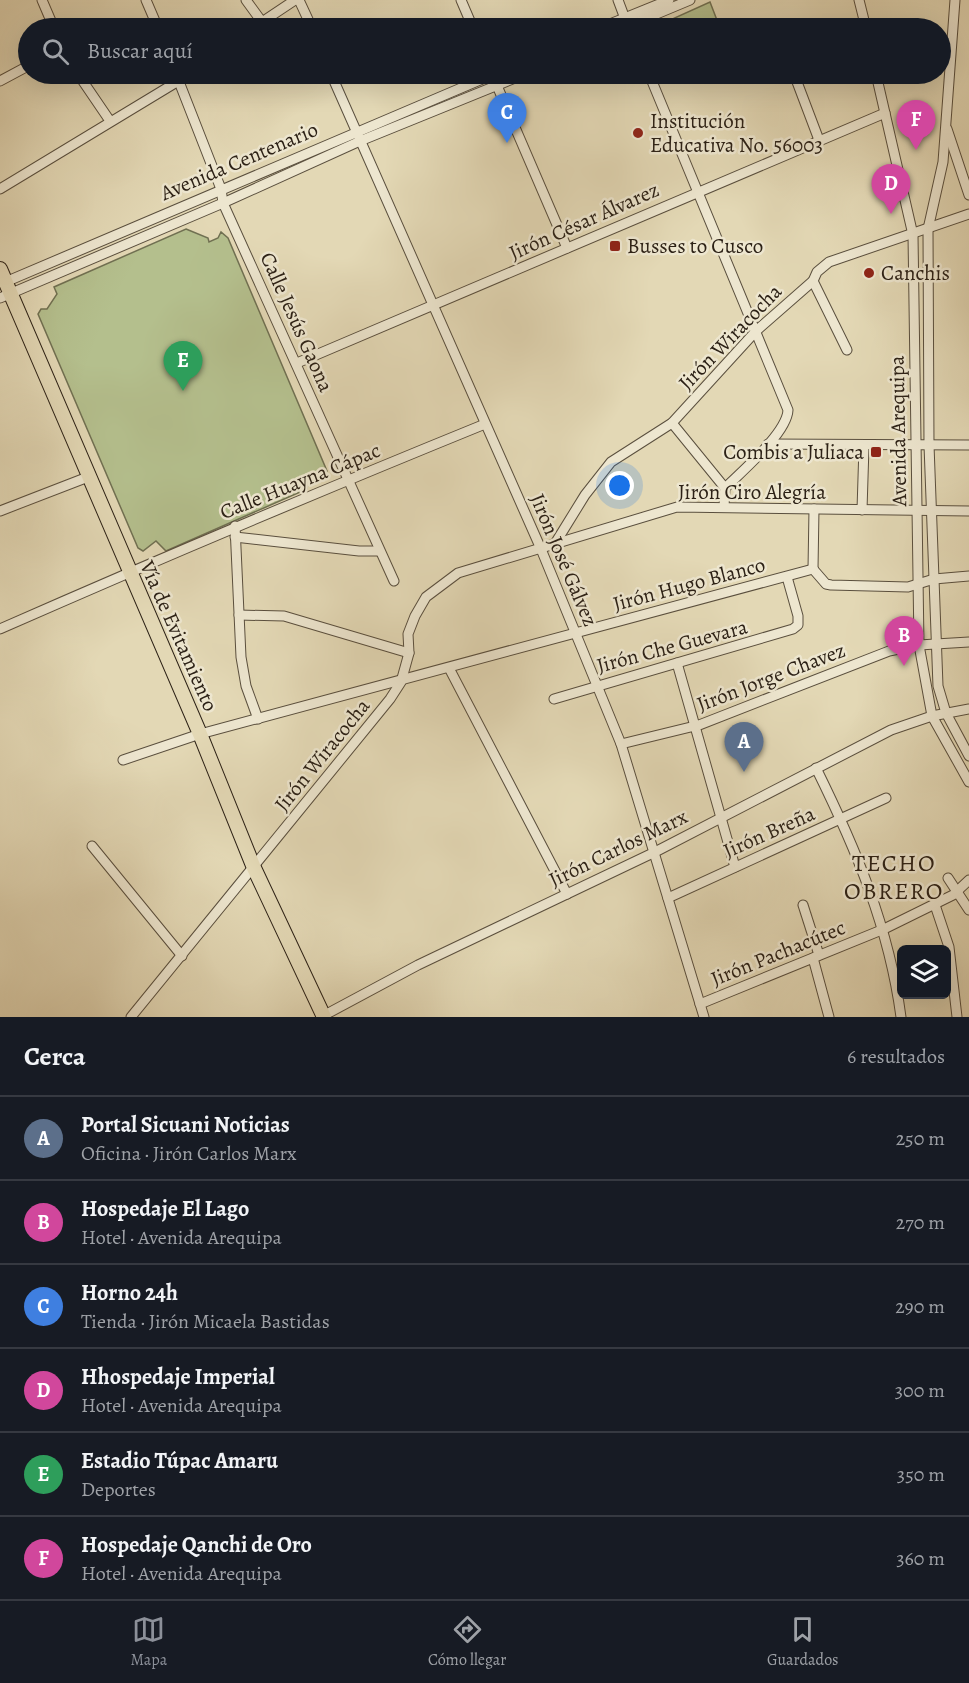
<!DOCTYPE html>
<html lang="es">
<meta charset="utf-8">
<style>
body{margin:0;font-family:Alegreya,serif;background:#20242c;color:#f1f3f6}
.controls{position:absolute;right:18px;bottom:18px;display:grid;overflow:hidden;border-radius:9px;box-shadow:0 6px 24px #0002}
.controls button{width:54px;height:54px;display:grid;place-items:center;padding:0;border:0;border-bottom:2px solid #363941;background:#171b24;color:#f1f3f6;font:30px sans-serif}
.you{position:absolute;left:620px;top:486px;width:21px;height:21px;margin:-15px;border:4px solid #fff;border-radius:50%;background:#1a73e8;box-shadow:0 0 0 9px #1a73e833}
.badge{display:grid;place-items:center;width:39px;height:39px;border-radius:50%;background:#8c9099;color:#fff;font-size:20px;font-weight:700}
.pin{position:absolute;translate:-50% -50px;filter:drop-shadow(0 2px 3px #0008)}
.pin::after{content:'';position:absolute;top:32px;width:21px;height:18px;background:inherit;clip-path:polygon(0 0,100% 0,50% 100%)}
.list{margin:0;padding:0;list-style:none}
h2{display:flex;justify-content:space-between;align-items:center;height:78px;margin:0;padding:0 24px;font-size:26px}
h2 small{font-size:20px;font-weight:400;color:#9ea1a6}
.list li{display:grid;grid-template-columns:39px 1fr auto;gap:18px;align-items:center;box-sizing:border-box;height:84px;padding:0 24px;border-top:2px solid #363941}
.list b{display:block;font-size:22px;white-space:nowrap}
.list p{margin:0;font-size:20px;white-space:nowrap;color:#9ea1a6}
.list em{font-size:20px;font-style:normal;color:#9ea1a6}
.icon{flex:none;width:33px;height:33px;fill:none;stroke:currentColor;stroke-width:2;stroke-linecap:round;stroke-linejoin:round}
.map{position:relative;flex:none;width:969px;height:1017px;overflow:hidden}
.search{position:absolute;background:#171b24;box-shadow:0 6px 24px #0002;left:18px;right:18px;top:18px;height:66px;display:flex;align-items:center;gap:15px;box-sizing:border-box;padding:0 21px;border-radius:33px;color:#9ea1a6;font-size:22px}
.sheet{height:582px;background:#171b24}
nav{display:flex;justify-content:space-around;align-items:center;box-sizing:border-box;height:84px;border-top:2px solid #363941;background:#171b24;font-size:16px;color:#9ea1a6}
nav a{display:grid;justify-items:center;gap:3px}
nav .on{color:#8c9099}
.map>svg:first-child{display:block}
.green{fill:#b4bf8d;stroke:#707052;stroke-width:1.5}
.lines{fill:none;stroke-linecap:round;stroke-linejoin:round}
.minor-casing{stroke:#5a4f3e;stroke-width:11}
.highway-casing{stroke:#2c2116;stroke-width:16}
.minor{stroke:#ede6cf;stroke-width:9}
.highway{stroke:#e3d8b5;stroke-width:14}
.poi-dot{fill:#8f2418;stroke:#ede6cf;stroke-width:2}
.labels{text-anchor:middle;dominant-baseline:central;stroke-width:5;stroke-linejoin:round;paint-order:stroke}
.poi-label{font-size:21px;fill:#2c2116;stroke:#ede6cf;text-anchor:start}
.street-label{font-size:21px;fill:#2c2116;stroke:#ede6cf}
.quarter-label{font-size:24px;letter-spacing:1.5px;fill:#2c2116;stroke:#ede6cf}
</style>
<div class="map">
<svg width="969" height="1017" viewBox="0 0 969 1017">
<rect width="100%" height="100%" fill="#e3d8b5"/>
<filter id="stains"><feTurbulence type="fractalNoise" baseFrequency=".00333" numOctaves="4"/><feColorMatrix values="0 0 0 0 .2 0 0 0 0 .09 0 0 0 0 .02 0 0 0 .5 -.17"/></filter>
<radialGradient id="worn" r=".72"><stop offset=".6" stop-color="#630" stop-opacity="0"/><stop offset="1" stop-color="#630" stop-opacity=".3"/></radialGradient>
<!-- green -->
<g class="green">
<path d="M710,2L720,28H674L670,20Z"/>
<path d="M186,229L208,238L209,242L218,238L221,232L228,238L327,471L309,475L307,489L166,551L156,541L143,551L138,548L38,314L41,309H47L57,294L54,287Z"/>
</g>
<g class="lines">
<defs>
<g id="minor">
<path d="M42,0L54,28"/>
<path d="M146,0L158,28"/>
<path d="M246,0L262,22"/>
<path d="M299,0L312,28"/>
<path d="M461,0L473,28"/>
<path d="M618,0L627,24"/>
<path d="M859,0L866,28"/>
<path d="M955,0L943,162L928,229L929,445L938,686L946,713L969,756"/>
<path d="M253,28L295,0"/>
<path d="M600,28L669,0"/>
<path d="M623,28L690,0"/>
<path d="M78,74L110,121"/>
<path d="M176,74L221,189L223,203L394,581"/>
<path d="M331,74L541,549L621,744L704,1017"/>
<path d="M649,74L788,410C787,433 742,471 725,488L724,507"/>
<path d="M794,74L819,140"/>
<path d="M876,74L913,235L919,645L932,716L969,782"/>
<path d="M0,81L28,66"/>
<path d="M495,81L567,248"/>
<path d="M947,129L969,195"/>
<path d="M0,189L190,74"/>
<path d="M813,281L847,350"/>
<path d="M3,283L494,74"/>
<path d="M0,298L223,203L360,141L525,74"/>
<path d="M297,363L885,113"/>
<path d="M672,423L725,488"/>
<path d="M768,444L969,445"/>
<path d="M862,510L864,446"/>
<path d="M0,511L88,477"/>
<path d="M235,526L241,657L246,686L258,719"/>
<path d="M235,537L359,551H379"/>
<path d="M556,542L585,495L611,462L672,423L756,331L813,281L817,272L829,262L969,214"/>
<path d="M813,569L826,584L831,585L908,587L934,579L969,576"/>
<path d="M813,569L814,509"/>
<path d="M239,615L284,616L409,653"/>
<path d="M0,629C161,558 323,490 485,424"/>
<path d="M677,663L735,867"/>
<path d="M449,668L567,894"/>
<path d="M554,699L793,629L798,625V616L787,577"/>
<path d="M621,744L699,725L889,651L919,645L969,642"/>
<path d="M123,760L200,734L813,569"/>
<path d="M816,768C856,849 889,927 901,1017"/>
<path d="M92,846L182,956"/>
<path d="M948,878L969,910"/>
<path d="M668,898L886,798"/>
<path d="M803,905L819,955"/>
<path d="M935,905L949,947L957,1017"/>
<path d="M813,958L829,1017"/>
<path d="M700,1004L884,929L953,895L969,880"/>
<path d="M131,1017L390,699L401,682L409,653L408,634L415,616L426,597L458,573L677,507L969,511"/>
<path d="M321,1017L418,965L655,852L891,730L932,716L969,709"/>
</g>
<path id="highway" d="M0,269L200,734L254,868L324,1017"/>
</defs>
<!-- minor casing -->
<use href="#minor" class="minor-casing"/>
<!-- highway casing -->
<use href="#highway" class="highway-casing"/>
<!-- minor -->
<use href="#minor" class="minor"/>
<!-- highway -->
<use href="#highway" class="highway"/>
</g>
<!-- markers -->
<g class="poi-dot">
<circle cx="638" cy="133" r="6"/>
<rect x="609" y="240" width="12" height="12" rx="3"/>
<circle cx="869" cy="273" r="6"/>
<rect x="870" y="446" width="12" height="12" rx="3"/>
</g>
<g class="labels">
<!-- poi labels -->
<g class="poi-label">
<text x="650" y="121">Institución<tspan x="650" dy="24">Educativa No. 56003</tspan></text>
<text x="627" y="246">Busses to Cusco</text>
<text x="881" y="273">Canchis</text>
<text x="864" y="452" text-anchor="end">Combis a Juliaca</text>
</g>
<!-- street labels -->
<g class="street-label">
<text transform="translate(239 161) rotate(-23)">Avenida Centenario</text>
<text transform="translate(584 221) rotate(-24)">Jirón César Álvarez</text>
<text transform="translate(297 322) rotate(66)">Calle Jesús Gaona</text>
<text transform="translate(730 337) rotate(-46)">Jirón Wiracocha</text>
<text transform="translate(898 431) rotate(-91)">Avenida Arequipa</text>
<text transform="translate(300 481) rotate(-22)">Calle Huayna Cápac</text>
<text x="752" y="492">Jirón Ciro Alegría</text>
<text transform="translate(564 560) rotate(67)">Jirón José Gálvez</text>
<text transform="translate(689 584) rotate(-15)">Jirón Hugo Blanco</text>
<text transform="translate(179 636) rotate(66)">Vía de Evitamiento</text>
<text transform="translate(672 646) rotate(-15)">Jirón Che Guevara</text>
<text transform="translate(771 677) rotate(-21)">Jirón Jorge Chavez</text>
<text transform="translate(322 755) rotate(-51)">Jirón Wiracocha</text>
<text transform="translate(769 832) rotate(-24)">Jirón Breña</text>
<text transform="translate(618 848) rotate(-26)">Jirón Carlos Marx</text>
<text transform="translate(778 953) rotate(-22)">Jirón Pachacútec</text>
</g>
<!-- quarter labels -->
<g class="quarter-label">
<text x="894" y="863">TECHO<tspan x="894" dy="28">OBRERO</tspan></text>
</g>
</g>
<rect width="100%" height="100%" filter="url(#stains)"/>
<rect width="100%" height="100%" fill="url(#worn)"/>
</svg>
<div class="controls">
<button><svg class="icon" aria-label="layers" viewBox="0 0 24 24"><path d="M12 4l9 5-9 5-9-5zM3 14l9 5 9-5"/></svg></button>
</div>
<div class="you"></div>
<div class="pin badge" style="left:744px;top:772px;background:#5c6f8a">A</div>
<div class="pin badge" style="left:904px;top:666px;background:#d1479c">B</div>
<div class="pin badge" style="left:507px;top:143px;background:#3f7fe0">C</div>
<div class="pin badge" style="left:891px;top:214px;background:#d1479c">D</div>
<div class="pin badge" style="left:183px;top:391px;background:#2e9e5b">E</div>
<div class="pin badge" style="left:916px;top:150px;background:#d1479c">F</div>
<div class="search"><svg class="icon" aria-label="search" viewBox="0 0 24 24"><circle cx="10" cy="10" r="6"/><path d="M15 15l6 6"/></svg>Buscar aquí</div>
</div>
<section class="sheet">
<h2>Cerca<small>6 resultados</small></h2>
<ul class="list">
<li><span class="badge" style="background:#5c6f8a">A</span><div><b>Portal Sicuani Noticias</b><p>Oficina · Jirón Carlos Marx</p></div><em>250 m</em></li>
<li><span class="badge" style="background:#d1479c">B</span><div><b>Hospedaje El Lago</b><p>Hotel · Avenida Arequipa</p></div><em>270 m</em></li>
<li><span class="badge" style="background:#3f7fe0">C</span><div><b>Horno 24h</b><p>Tienda · Jirón Micaela Bastidas</p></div><em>290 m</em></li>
<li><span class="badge" style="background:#d1479c">D</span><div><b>Hhospedaje Imperial</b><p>Hotel · Avenida Arequipa</p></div><em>300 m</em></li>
<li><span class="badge" style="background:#2e9e5b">E</span><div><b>Estadio Túpac Amaru</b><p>Deportes</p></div><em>350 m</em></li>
<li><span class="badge" style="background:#d1479c">F</span><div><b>Hospedaje Qanchi de Oro</b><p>Hotel · Avenida Arequipa</p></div><em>360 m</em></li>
</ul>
</section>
<nav>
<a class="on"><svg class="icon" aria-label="map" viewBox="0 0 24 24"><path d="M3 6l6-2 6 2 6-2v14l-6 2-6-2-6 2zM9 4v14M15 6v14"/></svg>Mapa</a>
<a><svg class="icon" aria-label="directions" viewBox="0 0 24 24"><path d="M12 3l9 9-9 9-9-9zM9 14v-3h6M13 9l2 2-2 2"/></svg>Cómo llegar</a>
<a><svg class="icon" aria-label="saved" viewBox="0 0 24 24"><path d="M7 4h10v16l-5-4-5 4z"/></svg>Guardados</a>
</nav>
